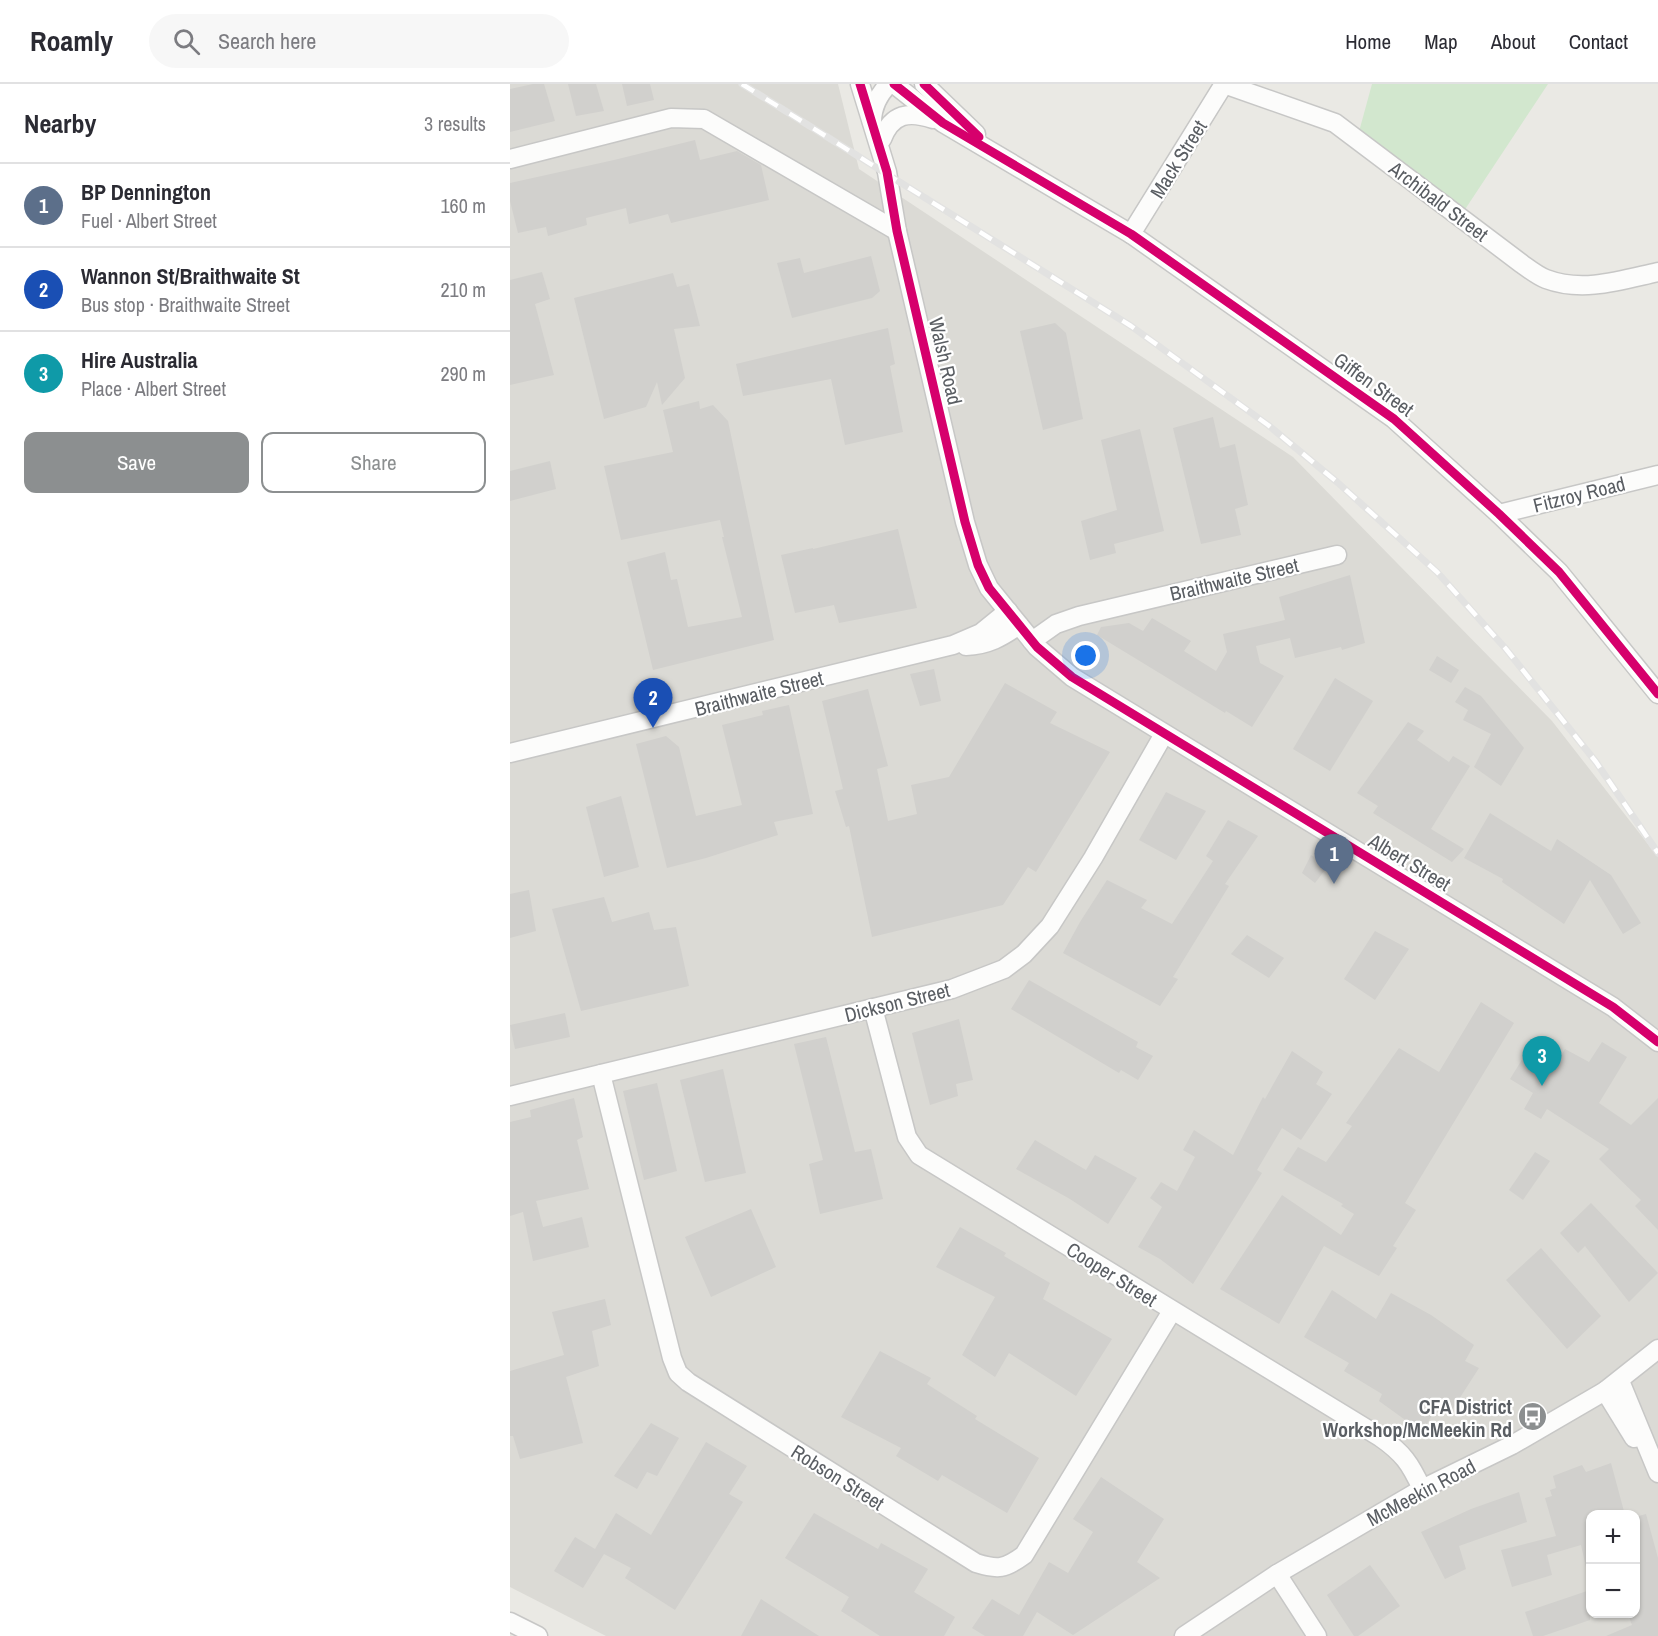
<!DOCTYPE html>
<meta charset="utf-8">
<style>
body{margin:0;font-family:"Archivo Narrow",sans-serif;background:#f7f7f7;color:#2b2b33}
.controls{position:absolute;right:18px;bottom:18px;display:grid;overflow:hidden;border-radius:12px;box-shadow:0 2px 4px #0004}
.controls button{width:54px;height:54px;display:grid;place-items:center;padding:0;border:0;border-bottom:2px solid #e1e1e2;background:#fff;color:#2b2b33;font:30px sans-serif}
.you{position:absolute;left:576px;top:572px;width:21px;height:21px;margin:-15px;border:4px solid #fff;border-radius:50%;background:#1a73e8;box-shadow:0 0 0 9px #1a73e833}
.badge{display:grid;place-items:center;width:39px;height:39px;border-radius:50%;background:#8c8f90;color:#fff;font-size:20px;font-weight:700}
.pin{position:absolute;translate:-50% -50px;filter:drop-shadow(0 2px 3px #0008)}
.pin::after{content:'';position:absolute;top:32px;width:21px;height:18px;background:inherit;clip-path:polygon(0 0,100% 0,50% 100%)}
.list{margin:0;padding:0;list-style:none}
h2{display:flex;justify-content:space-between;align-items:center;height:78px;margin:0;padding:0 24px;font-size:26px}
h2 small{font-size:20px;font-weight:400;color:#7c7c81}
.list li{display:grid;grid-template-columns:39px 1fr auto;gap:18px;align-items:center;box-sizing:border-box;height:84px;padding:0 24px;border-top:2px solid #e1e1e2}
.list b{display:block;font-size:22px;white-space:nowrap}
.list p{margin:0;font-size:20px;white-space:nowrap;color:#7c7c81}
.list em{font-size:20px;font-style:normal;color:#7c7c81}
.actions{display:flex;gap:12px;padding:18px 24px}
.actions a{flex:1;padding:14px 0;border:2px solid #8c8f90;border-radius:12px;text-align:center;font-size:21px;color:#8c8f90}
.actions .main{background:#8c8f90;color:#fff}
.icon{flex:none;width:33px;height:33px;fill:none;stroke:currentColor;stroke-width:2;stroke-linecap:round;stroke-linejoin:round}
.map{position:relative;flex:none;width:1148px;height:1552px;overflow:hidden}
header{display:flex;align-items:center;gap:36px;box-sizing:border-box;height:84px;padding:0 30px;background:#fff;border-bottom:2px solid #e1e1e2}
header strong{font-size:28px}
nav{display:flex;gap:33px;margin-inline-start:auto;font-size:21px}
.search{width:420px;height:54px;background:#f7f7f7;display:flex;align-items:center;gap:15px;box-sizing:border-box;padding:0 21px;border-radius:33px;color:#7c7c81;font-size:22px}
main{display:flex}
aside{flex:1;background:#fff}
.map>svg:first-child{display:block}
.industrial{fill:#dbdad5;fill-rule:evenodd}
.green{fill:#d2e7ce}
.building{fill:#d1d0cd}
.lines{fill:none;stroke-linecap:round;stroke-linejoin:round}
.minor-casing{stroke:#c7c7c6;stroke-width:21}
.minor{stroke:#fcfcfb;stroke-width:18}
.rail-casing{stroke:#e2e2e1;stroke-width:7}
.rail{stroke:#fff;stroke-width:4.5;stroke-dasharray:14;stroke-linecap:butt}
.cycleway-casing{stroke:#fff;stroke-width:13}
.cycleway{stroke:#d6006c;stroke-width:9}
.labels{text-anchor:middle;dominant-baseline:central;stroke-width:4.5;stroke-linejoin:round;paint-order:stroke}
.street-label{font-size:20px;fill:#5a5e63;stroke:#fff}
.poi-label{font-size:20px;font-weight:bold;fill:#5a5e63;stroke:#fff;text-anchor:end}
</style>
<header>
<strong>Roamly</strong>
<div class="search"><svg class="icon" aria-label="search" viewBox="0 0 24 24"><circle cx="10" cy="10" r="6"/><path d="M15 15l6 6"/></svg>Search here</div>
<nav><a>Home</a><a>Map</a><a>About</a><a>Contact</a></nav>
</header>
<main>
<aside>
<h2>Nearby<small>3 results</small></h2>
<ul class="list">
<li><span class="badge" style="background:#5c6f8a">1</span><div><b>BP Dennington</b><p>Fuel · Albert Street</p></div><em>160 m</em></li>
<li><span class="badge" style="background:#1a4fb4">2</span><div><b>Wannon St/Braithwaite St</b><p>Bus stop · Braithwaite Street</p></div><em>210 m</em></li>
<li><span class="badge" style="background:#0f9aa8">3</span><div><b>Hire Australia</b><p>Place · Albert Street</p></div><em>290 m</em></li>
</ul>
<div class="actions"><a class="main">Save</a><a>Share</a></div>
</aside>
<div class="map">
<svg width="1148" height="1552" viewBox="0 0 1148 1552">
<rect width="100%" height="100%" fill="#eae9e4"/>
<!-- industrial -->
<path class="industrial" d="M0,0H328L349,85L783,373L1042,637L1148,773V1552H96L0,1503ZM1080,1430H1126V1530H1080Z"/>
<!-- green -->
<path class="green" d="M862,0H1038L950,133L847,55Z"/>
<!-- building -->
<g class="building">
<path d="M23,0H34L45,37L0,48V5Z"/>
<path d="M58,0H86L94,27L66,32Z"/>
<path d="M112,0H140L144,16L117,22Z"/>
<path d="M185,56L190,76L227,67L251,81L259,116L161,139L158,130L119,140L116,124L76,134L77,141L38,152L36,143L8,149L0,117V99L104,76Z"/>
<path d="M361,172L370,207L362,214L282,234L267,179L290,174L294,189Z"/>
<path d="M32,188L40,215L25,220L44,291L0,301V196Z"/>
<path d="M163,189L167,203L179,200L190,242L164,245L175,294L152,321L147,298L136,323L94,335L64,214Z"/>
<path d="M545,239L556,249L573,335L533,346L510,247Z"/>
<path d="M378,244L385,280L380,282L393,348L335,361L321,295L233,312L226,280Z"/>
<path d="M189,317L190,325L203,321L218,337L264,556L143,586L117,478L155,468L161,496L167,495L178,543L232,533L212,453H214L210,436L111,456L94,382L163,368L153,326Z"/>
<path d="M703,333L710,364L725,360L738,421L725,425L731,451L691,460L663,344Z"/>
<path d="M630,345L654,447L604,460L606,469L580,476L571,437L607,426L591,356Z"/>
<path d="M40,377L46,405L0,417V387Z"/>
<path d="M388,445L407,524L329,539L324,521L285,529L271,471L303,464V465Z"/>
<path d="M840,491L855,559L832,566L831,563L785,574L780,554L746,562L750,579L774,592L742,643L716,627L715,629L587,551L591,543L619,539L633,547L642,534L681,557L674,567L706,587L717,568L713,550L775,536L769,513Z"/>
<path d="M927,572L949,586L941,599L919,586Z"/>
<path d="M424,585L431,617L410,622L400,590Z"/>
<path d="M825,594L863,617L820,687L783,665Z"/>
<path d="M495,599L547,628L540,639L600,668L526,788L518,783L493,821L362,853L339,742L336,743L325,707L333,705L312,617L358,605L378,682L367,685L378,737L407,730L401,701L439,693Z"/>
<path d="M955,603L971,612L1014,664L991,702L964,683L981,650L953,636L958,626L945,618Z"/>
<path d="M279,621L303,730L264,738L268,751L196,774L157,784L126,660L156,652L169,663L186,732L232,721L212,641L253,631L252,627Z"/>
<path d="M898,638L914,647L907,656L939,678L943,672L960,682L921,745L954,765L942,778L863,729L868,722L847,709Z"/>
<path d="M656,708L696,727L666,776L629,756Z"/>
<path d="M111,712L129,783L94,793L76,723Z"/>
<path d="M980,729L1041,767L1047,755L1101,791L1131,839L1113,850L1080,796L1054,840L992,798L993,795L954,774Z"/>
<path d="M718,736L748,752L715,800L719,802L663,893L668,895L650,922L553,869L570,838L597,796L637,816L631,824L662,840L703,777L696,772Z"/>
<path d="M801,771L818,782L805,799L792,789Z"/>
<path d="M19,806L26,847L0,854V810Z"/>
<path d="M94,813L102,838L139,828L144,846L166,843L179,902L71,927L42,825Z"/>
<path d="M865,847L899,865L865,916L834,895Z"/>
<path d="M737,851L774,874L759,894L721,870Z"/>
<path d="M519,896L628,958L626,963L643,972L628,996L611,986L609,989L501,925Z"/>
<path d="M971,918L1004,939L895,1119L906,1126L883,1162L887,1164L869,1192L814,1162L769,1240L710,1205L772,1111L831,1151L844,1130L831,1122L833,1120L773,1086L788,1063L816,1078L842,1042L836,1039L889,964L929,988Z"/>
<path d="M55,929L60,953L5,965L0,941Z"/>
<path d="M449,935L463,996L446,1000L448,1012L420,1021L402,949Z"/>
<path d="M316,953L345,1068L361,1065L373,1115L310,1130L299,1080L313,1076L284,960Z"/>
<path d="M1092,958L1117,973L1089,1019L1121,1041L1148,1014V1146L1125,1122L1131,1116L1089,1075L1099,1065L1037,1025L1031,1035L1014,1025L1023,1009L1000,995L1019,964L1046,980L1055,965L1079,978Z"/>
<path d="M782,967L813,988L806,1000L822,1010L791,1056L772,1044L747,1086L752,1089L683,1200L650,1175L628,1163L652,1123L640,1114L651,1098L667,1107L685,1073L673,1066L684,1046L723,1071L753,1013L755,1015Z"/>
<path d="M213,985L236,1089L195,1098L170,996Z"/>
<path d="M147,999L167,1087L134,1096L113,1007Z"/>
<path d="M64,1014L73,1053L67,1056L79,1105L26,1117L33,1143L72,1133L79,1163L23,1177L13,1128L0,1132V1038L21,1033L20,1026Z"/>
<path d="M525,1056L576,1086L585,1071L627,1094L598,1140L560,1115L506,1085Z"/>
<path d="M1025,1068L1040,1077L1013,1116L999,1106Z"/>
<path d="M1081,1119L1148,1189L1119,1218L1075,1162L1068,1169L1050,1149Z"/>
<path d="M241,1125L266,1183L201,1213L175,1153Z"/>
<path d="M450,1143L496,1169L494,1172L540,1199L533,1215L602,1255L566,1312L499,1269L485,1293L452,1271L485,1213L426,1183Z"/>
<path d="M1031,1164L1091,1232L1057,1265L996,1196Z"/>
<path d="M822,1206L866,1235L881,1209L921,1231L964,1261L955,1277L969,1284L942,1326L930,1318L912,1348L869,1317L872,1310L834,1287L839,1279L794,1253Z"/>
<path d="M95,1215L101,1241L82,1247L89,1282L56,1293L73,1359L10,1375L3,1352H0V1287L54,1271L42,1228Z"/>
<path d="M370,1267L421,1294L417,1300L467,1332L465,1335L529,1374L497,1429L432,1391L428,1397L386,1372L391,1364L331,1333Z"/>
<path d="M141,1339L169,1354L147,1392L137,1388L127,1405L104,1392Z"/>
<path d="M196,1358L237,1382L219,1410L233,1418L165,1526L115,1494L121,1484L94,1470L73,1504L44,1487L65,1453L85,1465L106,1429L141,1451Z"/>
<path d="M1101,1379L1115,1431H1080V1482L1076,1483L1071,1461L1037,1471L1042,1491L1002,1503L991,1466L1046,1452L1035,1414L1042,1412L1040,1406L1046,1404L1043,1392L1072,1381L1076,1388Z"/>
<path d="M591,1393L654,1435L627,1478L650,1494L563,1551L527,1528L513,1552H475L462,1544L482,1515L509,1531L539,1478L558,1489L583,1448L563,1435Z"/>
<path d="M1009,1408L1017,1438L949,1462L956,1485L935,1495L911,1448L961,1425Z"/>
<path d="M304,1429L368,1465L371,1459L418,1485L404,1508L445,1533L434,1552H370L331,1527L339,1513L275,1474Z"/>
<path d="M1136,1430L1148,1474V1552H1096L1122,1541L1118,1530H1125V1433Z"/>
<path d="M860,1481L890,1522L848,1552H844L817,1511Z"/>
<path d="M1080,1506V1536L1033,1552H1023L1015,1528Z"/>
<path d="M251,1515L309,1552H231Z"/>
</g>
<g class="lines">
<defs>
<g id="minor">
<path d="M350,0L377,88L387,147L455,438L468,481L479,504L527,563L562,593L1103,923L1148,958"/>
<path d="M384,0L433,39L621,150L884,335L989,430L1049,488L1148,610"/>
<path d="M414,0L466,50"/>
<path d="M714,0L825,39L1012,180C1019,185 1028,192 1036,195C1073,209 1112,196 1148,188"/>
<path d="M362,38C362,24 369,10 379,0"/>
<path d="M372,55C382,29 399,27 423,35"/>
<path d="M0,75L161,34L194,35L387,147"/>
<path d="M621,150L714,0"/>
<path d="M989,430L1148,391"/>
<path d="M522,557L546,540L569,532L827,471"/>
<path d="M456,562C478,561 492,553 509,541"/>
<path d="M0,669L443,561L471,549L498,527"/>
<path d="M363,924L397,1053L409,1071L870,1353C893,1369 900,1379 912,1405"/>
<path d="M91,990L162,1274L168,1289L178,1298L466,1479C488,1486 495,1485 514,1471L662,1227"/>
<path d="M0,1012L442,905L494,885L514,870L540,842L583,774L654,650"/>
<path d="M1110,1297L1148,1389"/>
<path d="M1095,1307L1124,1354"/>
<path d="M767,1490L807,1552"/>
<path d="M0,1538L28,1552"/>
<path d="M674,1552L767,1490L912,1405L1002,1361L1095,1307L1148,1265"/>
</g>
</defs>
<!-- minor casing -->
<use href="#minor" class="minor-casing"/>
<!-- minor -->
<use href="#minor" class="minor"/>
<defs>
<path id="rail" d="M232,0L621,242L758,341L827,398L927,488L996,565L1086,678L1148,769"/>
</defs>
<!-- rail casing -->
<use href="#rail" class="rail-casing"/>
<!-- rail -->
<use href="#rail" class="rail"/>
<defs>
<g id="cycleway">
<path d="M350,0L377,88L387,147L455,438L468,481L479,504L527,563L562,593L1103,923L1148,958"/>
<path d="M384,0L433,39L621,150L884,335L989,430L1049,488L1148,610"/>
<path d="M414,0L469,53"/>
</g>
</defs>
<!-- cycleway casing -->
<use href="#cycleway" class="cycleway-casing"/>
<!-- cycleway -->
<use href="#cycleway" class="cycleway"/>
</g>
<!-- icons -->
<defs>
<symbol id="bus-disc" viewBox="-11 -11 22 22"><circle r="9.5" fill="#8c8f90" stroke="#fff"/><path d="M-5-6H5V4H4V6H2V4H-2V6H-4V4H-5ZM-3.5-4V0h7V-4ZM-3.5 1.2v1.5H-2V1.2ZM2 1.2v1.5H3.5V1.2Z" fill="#fff"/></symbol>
</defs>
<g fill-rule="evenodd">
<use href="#bus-disc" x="1006" y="1316" width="33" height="33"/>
</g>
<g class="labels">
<!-- street labels -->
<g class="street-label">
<text transform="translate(668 75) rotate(-58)">Mack Street</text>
<text transform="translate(929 117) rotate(37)">Archibald Street</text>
<text transform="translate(436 277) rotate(77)">Walsh Road</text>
<text transform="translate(864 300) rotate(36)">Giffen Street</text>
<text transform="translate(1069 410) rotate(-14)">Fitzroy Road</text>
<text transform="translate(724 495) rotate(-13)">Braithwaite Street</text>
<text transform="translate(249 609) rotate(-14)">Braithwaite Street</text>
<text transform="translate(900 778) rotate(31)">Albert Street</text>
<text transform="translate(387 918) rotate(-14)">Dickson Street</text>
<text transform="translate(602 1190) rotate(32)">Cooper Street</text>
<text transform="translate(328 1393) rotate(32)">Robson Street</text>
<text transform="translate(911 1408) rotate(-28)">McMeekin Road</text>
</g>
<!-- poi labels -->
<g class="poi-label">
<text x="1002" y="1322">CFA District<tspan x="1002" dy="23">Workshop/McMeekin Rd</tspan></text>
</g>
</g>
</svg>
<div class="controls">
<button>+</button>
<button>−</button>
</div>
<div class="you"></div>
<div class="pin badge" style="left:824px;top:800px;background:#5c6f8a">1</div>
<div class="pin badge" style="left:143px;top:644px;background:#1a4fb4">2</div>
<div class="pin badge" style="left:1032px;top:1002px;background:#0f9aa8">3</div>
</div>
</main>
